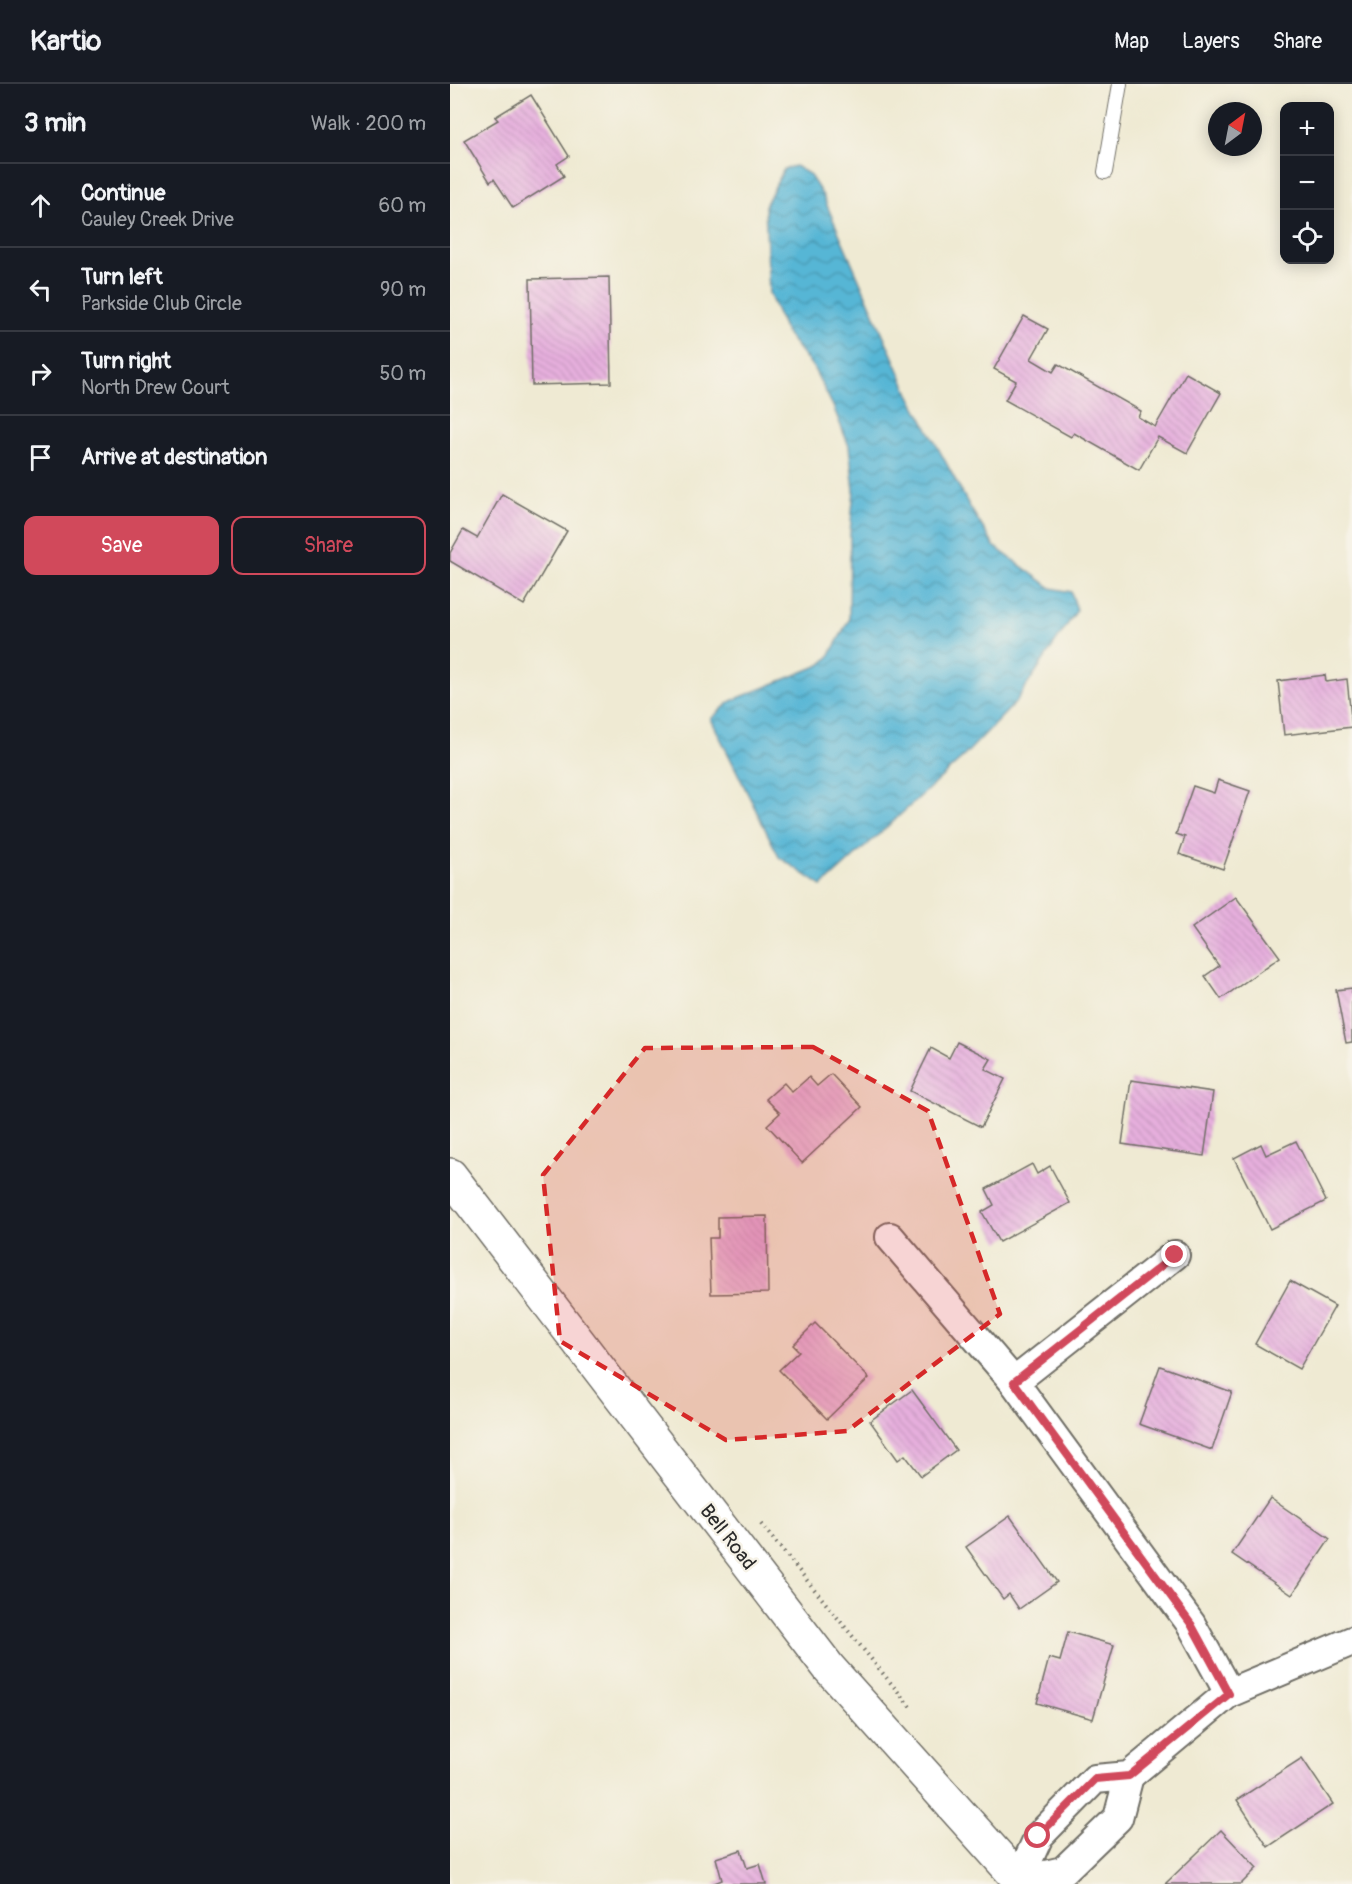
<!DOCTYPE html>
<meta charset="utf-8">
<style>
body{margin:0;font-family:Pangolin,sans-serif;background:#242831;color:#f1f3f6}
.controls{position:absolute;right:18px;top:18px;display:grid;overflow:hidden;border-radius:12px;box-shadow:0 3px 15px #0003}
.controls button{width:54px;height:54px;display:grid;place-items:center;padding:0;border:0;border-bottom:2px solid #363941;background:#171b24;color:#f1f3f6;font:30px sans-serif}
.compass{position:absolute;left:758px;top:18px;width:54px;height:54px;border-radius:50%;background:#171b24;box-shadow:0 3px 15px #0003;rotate:32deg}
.stop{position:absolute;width:18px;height:18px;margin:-14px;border:4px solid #d1495b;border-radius:50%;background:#fff}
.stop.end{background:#d1495b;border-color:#fff;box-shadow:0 2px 6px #0008}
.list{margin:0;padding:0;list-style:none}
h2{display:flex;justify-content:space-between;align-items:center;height:78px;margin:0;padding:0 24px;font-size:26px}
h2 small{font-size:20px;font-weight:400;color:#9ea1a6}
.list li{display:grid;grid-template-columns:39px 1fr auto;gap:18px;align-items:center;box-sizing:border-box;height:84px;padding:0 24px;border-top:2px solid #363941}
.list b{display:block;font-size:22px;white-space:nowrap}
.list p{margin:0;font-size:20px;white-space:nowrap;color:#9ea1a6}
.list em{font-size:20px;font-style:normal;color:#9ea1a6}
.actions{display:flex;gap:12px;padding:18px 24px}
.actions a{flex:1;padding:14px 0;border:2px solid #d1495b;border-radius:12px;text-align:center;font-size:21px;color:#d1495b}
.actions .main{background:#d1495b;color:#fff}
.icon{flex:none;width:33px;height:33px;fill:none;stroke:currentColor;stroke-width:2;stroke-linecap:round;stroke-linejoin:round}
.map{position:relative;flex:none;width:902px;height:1800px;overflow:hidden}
header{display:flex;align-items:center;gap:36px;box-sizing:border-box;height:84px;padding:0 30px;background:#171b24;border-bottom:2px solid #363941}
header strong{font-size:28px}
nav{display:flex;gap:33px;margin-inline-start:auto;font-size:21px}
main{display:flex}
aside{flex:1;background:#171b24}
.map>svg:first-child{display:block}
.water{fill:url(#water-waves);stroke:#407080;stroke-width:1.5}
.building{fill:url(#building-back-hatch)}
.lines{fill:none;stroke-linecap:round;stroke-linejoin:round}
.service-casing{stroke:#706e66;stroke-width:16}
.minor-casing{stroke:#706e66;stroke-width:32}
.tertiary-casing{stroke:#706e66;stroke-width:36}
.path{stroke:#706e66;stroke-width:4;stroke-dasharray:1.5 4.5;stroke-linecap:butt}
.service{stroke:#fff;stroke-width:14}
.minor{stroke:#fff;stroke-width:28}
.tertiary{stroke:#fff;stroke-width:33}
.route{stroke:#d1495b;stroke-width:8}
.marked{fill:#d62828;fill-opacity:0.2;stroke:#d62828;stroke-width:4.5;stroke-dasharray:12 8;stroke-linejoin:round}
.labels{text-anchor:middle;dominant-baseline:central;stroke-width:5;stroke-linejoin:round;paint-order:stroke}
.street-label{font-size:20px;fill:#2b2b2b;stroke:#f7f3e8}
</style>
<header>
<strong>Kartio</strong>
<nav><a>Map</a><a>Layers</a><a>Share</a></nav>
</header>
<main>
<aside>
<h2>3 min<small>Walk · 200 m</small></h2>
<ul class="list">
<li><svg class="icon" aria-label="ahead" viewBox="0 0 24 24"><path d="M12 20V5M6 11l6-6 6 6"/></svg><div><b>Continue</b><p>Cauley Creek Drive</p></div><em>60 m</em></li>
<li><svg class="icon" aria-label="left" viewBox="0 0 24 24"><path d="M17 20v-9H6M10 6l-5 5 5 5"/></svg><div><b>Turn left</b><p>Parkside Club Circle</p></div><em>90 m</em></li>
<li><svg class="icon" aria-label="right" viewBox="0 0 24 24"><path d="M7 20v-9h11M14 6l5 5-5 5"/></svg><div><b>Turn right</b><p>North Drew Court</p></div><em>50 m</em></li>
<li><svg class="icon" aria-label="arrive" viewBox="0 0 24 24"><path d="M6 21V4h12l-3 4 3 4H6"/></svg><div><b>Arrive at destination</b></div></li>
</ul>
<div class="actions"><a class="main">Save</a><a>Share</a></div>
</aside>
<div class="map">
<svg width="902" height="1800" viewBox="0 0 902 1800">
<defs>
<pattern id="water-waves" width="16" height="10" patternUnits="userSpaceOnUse" patternTransform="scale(1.5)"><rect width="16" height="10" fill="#56b6d5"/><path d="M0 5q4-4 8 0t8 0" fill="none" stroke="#4794ad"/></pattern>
<pattern id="building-back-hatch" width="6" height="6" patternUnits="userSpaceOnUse" patternTransform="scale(1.5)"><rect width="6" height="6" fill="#e6afdd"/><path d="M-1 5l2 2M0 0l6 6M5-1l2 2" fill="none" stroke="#c597be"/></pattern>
</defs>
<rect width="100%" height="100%" fill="#f7f3e8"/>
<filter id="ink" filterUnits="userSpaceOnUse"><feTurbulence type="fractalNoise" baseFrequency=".0167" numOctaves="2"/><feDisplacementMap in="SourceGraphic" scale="12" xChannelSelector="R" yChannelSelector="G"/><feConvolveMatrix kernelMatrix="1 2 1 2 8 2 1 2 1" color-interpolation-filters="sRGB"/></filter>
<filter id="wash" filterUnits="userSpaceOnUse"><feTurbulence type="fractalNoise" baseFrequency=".008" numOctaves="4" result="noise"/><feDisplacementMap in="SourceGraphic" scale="24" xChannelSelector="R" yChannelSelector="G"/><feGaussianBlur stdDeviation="1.35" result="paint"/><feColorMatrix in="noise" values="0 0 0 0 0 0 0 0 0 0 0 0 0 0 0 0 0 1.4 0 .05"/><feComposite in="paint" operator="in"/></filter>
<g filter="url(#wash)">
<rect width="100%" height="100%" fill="#efead3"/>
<!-- water -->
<path class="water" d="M345,82L359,90L372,110L459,310L521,425L544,462L601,504L621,508L627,526L565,619L508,678L372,802L329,773L261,635L281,617L370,581L378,574L399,536L400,449L404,406L399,362L383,322L363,283L336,249L319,209L315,122L334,85Z"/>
<g id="blocks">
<!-- building -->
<g class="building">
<path d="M81,11L119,72L107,80L114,92L63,124L44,95L40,98L14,56L48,36L45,33Z"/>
<path d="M159,193L161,299L82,301L80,195Z"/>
<path d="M574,232L598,245L581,275L603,288L608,280L691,327L688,333L705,343L736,289L771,309L737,369L708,353L689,386L624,349L621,353L555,316L566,297L544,285Z"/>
<path d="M52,410L117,447L74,521L0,477V469L13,446L27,454Z"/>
<path d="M875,591L876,598L897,595L902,643L834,651L828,597Z"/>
<path d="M768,696L800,707L773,785L729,770L735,753L726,750L743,702L764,709Z"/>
<path d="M786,813L830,873L771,915L755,892L769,882L742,844Z"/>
<path d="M902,904V958L896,959L886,906Z"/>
<path d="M507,958L541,975L535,985L555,995L531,1043L460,1007L481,964L499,974Z"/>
<path d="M381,990L412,1023L352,1079L317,1041L330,1029L316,1015L334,999L342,1008L359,993L367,1002Z"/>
<path d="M681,996L763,1008L754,1072L672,1060Z"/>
<path d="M846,1057L876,1117L820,1145L784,1074L811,1060L816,1071Z"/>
<path d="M582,1080L587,1090L600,1082L620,1119L549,1158L532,1128L544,1121L536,1105Z"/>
<path d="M317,1132L318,1209L261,1210L259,1154H268V1133Z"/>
<path d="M840,1197L885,1222L849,1285L805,1260Z"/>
<path d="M365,1239L419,1294L377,1335L329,1286L349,1267L343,1261Z"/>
<path d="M710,1282L782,1308L762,1366L689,1340Z"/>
<path d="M462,1306L506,1366L471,1392L455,1371L448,1376L420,1337Z"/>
<path d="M820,1414L880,1455L842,1511L782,1470Z"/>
<path d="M560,1432L607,1498L569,1525L559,1510L553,1515L516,1463Z"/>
<path d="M618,1548L664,1561L643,1635L587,1619L599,1574L610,1577Z"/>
<path d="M852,1674L883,1720L818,1763L787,1716Z"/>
<path d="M771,1746L807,1784L791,1800H715Z"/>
<path d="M291,1766L297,1784L310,1780L316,1800H262L272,1796L266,1774Z"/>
</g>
</g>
</g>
<g filter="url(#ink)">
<use href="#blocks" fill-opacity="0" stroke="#706e66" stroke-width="1.5"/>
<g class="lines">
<defs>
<path id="service" d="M655,88L670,0"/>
<g id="minor">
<path d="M440,1153L564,1298L741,1540L779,1609"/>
<path d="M564,1298L725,1171"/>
<path d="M570,1797L613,1787L668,1734L679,1692"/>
<path d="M567,1800L589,1752L645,1695L679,1692L779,1609L902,1557"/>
</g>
<path id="tertiary" d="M0,1091L379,1584L573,1800"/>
</defs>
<!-- service casing -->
<use href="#service" class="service-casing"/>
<!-- minor casing -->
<use href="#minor" class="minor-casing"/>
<!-- tertiary casing -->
<use href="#tertiary" class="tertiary-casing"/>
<!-- path -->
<path class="path" d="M311,1440L462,1625"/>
<!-- service -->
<use href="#service" class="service"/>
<!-- minor -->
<use href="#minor" class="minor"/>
<!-- tertiary -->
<use href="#tertiary" class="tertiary"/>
</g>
</g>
<g class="lines" filter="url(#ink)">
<!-- route -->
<path class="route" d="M588,1752L645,1695L679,1692L779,1610L741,1540L564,1298L725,1171"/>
</g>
<!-- marked area -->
<path class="marked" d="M363,963L478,1027L550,1230L397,1347L276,1356L110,1257L93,1091L195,964Z"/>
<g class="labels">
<!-- street labels -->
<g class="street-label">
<text transform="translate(278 1453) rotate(52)">Bell Road</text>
</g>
</g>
</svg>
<div class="controls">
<button>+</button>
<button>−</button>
<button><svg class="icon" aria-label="locate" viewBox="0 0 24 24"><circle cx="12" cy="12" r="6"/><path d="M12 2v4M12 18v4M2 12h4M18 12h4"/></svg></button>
</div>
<svg class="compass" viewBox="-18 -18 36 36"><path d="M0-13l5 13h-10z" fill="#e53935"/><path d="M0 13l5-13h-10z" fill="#9ea1a6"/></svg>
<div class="stop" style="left:588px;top:1752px"></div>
<div class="stop end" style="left:725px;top:1171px"></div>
</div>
</main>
